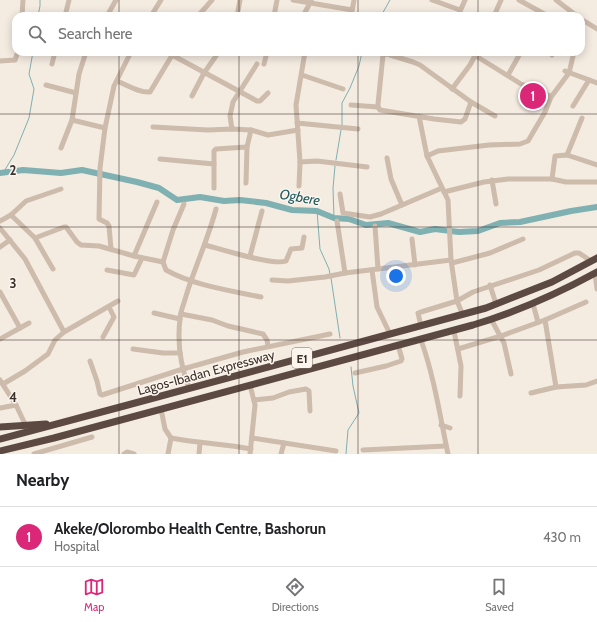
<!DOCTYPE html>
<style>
body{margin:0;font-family:Cabin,sans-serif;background:#f2f2f2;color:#202124}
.you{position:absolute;left:396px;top:276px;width:14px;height:14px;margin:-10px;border:3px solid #fff;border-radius:50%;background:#1a73e8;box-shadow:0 0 0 6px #1a73e833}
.badge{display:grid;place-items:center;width:26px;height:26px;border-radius:50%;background:#db2777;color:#fff;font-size:13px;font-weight:700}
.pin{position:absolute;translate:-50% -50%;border:2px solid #fff;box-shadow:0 1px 4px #0006}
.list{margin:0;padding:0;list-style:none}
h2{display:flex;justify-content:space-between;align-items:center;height:52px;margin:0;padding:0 16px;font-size:17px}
h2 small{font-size:13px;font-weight:400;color:#757577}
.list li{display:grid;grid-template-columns:26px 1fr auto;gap:12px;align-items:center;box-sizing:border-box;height:60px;padding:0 16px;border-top:1px solid #e0e0e0}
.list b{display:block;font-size:15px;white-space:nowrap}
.list p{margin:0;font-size:13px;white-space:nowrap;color:#757577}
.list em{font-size:13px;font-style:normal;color:#757577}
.icon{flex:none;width:22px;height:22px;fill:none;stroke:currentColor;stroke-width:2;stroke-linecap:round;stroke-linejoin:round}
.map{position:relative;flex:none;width:597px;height:454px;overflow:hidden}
.search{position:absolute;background:#fff;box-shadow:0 2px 10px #0003;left:12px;right:12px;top:12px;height:44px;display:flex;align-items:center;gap:10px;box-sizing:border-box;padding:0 14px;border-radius:12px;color:#757577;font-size:15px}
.sheet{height:112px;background:#fff}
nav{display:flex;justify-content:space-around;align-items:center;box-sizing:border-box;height:56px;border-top:1px solid #e0e0e0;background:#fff;font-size:11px;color:#757577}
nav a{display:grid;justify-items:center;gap:2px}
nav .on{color:#db2777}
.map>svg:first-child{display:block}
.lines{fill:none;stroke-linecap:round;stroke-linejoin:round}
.stream{stroke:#7fb0b2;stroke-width:1}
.river{stroke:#7fb0b2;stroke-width:6}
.minor{stroke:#cdbbac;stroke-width:5}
.highway{stroke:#5c4a42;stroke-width:7}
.grid{fill:none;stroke:#3b302b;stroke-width:1;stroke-opacity:0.55}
.labels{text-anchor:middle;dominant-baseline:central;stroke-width:3;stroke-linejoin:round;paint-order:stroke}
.shield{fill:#fbf5ee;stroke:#756b66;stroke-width:1}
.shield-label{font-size:12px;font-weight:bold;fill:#3b302b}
.street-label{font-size:13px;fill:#3b302b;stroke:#fbf5ee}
.water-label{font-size:14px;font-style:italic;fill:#1f5a5e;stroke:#fbf5ee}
.grid-label{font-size:13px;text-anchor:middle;font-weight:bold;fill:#3b302b;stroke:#fbf5ee;stroke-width:3;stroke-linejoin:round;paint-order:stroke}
</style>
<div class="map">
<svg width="597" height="454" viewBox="0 0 597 454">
<rect width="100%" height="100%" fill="#f4ebe1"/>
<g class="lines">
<!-- stream -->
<g class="stream">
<path d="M38,16L40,6V0"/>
<path d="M381,16L390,0"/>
<path d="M342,125V103L350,88L359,66L362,52"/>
<path d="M336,160L341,130"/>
<path d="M3,173L14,155L29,118L34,89L29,74L33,52"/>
<path d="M317,211L320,249L329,269L330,274"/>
<path d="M334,218L333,188L335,166"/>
<path d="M331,278L340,338"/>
<path d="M346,454L348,430L359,413L353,386L351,367"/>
</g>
<!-- river -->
<path class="river" d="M0,173L23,170L61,173L82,170L137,182L159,188L177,200L200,197L224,201L240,200L266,203L292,210L317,211L334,218L349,219L366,225L388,223L420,232L435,229L459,232L478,231L500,223L520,222L571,211L597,207"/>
<!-- minor -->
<g class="minor">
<path d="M293,0L352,10"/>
<path d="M432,0L460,10"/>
<path d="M519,0L548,16"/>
<path d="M556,0L577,16"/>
<path d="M22,16L23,0"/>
<path d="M65,16L69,0"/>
<path d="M107,16L116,0"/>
<path d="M151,16L161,0"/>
<path d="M198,16L212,0"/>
<path d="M237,16L240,0"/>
<path d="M274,16L277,0"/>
<path d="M303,16L311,1"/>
<path d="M351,16L354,0"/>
<path d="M458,16L465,0"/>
<path d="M494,16L501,0"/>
<path d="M581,19L597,29"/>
<path d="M549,52L552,55"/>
<path d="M172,55L257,101H260L268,93"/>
<path d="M476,56L521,84L544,93L551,97"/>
<path d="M0,61L15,60L18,52"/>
<path d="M52,64L55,52"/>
<path d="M264,64L267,52"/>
<path d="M565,71L597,83"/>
<path d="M302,75L343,89"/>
<path d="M508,75L521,52"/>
<path d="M117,81C127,85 139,93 150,92L174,52"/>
<path d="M46,85L76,93"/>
<path d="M452,89L470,65L477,52"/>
<path d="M192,96L204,73L216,56"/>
<path d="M471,102L465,119L461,122L434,119L380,110L378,107V104L383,55L387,54L413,62L420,65L471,102L495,116"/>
<path d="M351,105L378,107"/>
<path d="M573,106L589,80"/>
<path d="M419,116L427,156L448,200L451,260L457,301L463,315"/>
<path d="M72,120L105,128"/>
<path d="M297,123L358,129"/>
<path d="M153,127L208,130L232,129L251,130L268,135L298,130"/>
<path d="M232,129L230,116L233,102L257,64"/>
<path d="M61,148L72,120L79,74L86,52"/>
<path d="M567,155L582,118"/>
<path d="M427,156L438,151L489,145L520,144L528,141L545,112L551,97L569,73L574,52"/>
<path d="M387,158L391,179L402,205"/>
<path d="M160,159L214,164"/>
<path d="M300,162L317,161L367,167"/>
<path d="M552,179L555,156L567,155L597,165"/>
<path d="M492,180L496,204"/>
<path d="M246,183L247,147L251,130"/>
<path d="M299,186L300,162L296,105L305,52"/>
<path d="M214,188V151L216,149L247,147"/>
<path d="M444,192L484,182L508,179H552L566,182H597"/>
<path d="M340,194L343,213L370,217L381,214L442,188"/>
<path d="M184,204L173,230L163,262L166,270C192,285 232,291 261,297"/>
<path d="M11,215L35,238L53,269"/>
<path d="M0,221L11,215L26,201L61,189"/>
<path d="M337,221L345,273"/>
<path d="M375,226L378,269"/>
<path d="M0,228L25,259L64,332"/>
<path d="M35,238L64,227H66L77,242L81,245L99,246L134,256L163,262"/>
<path d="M412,239L415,265"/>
<path d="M205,245C220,249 274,266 286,261L291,249L302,248L304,237"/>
<path d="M0,247L10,240"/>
<path d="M111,249L109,226L107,223L99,219L100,168L105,128L114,86L131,52"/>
<path d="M134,256L157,202"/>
<path d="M250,256L262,211"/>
<path d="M452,263L490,253L523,239"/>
<path d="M107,270L134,275L142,258"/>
<path d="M372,270L377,307L390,334"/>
<path d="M595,273L597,289"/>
<path d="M272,280L288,281L325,277L345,273L451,260"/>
<path d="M490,285L496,304"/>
<path d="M0,292L20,328"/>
<path d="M533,304L538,322"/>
<path d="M154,313L180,319"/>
<path d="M181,314L212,320L228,326L263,334L267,340L268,346"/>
<path d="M491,319L504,343L511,374"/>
<path d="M545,320L556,387"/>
<path d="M421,326L418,313L421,312L457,301L473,292L539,270L575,253H579L591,261"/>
<path d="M454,331L461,366L460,396"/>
<path d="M103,337L114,317L109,307"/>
<path d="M0,339L29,323"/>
<path d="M421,340C434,376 440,416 448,454"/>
<path d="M133,349L163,353H180"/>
<path d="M458,349L501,336L545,320L586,302"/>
<path d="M90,361L97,381L100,394L102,395L183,369L243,352L330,334"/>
<path d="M355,373L386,366L401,361L402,359L398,345"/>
<path d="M0,380L16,405L26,426"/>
<path d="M3,384L25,371L48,354L55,340L64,332L118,301"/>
<path d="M250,385L255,405L250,454"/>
<path d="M189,388C181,367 177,343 180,319C180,312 184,304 186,296C195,267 208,239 216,209"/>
<path d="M531,393L556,387L586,385L597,381"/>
<path d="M254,400L273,398L289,392L306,389L309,391L310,411"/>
<path d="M0,408L16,405"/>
<path d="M161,409L165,429L171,438C197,443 224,444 251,449"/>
<path d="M441,425L450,428"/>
<path d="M252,438L336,451"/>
<path d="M363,450L446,446"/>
<path d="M34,454L92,437"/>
<path d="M124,454L127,452L134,454"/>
<path d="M168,454L171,438"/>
<path d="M199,454L200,443"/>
<path d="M281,454L284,443"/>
</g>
<!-- highway -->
<g class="highway">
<path d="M0,427L46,424"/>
<path d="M0,439L124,406L486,308L552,282L597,258"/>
<path d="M0,451L54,438L473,325C516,312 557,294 597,272"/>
</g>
</g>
<!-- grid -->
<path class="grid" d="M119,0V16M239,0V16M358,0V16M478,0V16M119,52V454M239,52V454M358,52V454M478,52V454M0,114H597M0,227H597M0,340H597"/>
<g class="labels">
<!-- shield labels -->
<rect class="shield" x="292" y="348" width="20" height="20" rx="3"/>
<g class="shield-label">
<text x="302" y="358">E1</text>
</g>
<!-- street labels -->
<g class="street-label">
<text transform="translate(206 372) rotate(-15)">Lagos-Ibadan Expressway</text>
</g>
<!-- water labels -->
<g class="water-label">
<text transform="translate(300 197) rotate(10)">Ogbere</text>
</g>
</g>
<g class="grid-label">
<text x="13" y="175">2</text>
<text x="13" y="288">3</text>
<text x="13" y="402">4</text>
</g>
</svg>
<div class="you"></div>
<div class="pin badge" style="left:533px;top:96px">1</div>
<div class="search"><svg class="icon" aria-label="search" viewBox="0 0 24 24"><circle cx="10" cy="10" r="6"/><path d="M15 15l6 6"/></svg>Search here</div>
</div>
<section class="sheet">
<h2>Nearby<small></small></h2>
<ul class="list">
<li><span class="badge">1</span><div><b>Akeke/Olorombo Health Centre, Bashorun</b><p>Hospital</p></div><em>430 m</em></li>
</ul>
</section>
<nav>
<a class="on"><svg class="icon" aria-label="map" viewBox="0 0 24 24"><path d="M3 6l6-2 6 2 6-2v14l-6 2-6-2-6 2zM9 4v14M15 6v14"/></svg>Map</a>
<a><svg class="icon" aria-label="directions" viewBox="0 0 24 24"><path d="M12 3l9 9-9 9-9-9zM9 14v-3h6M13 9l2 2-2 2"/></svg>Directions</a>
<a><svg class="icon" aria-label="saved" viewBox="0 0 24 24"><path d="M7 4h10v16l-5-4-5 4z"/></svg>Saved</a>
</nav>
